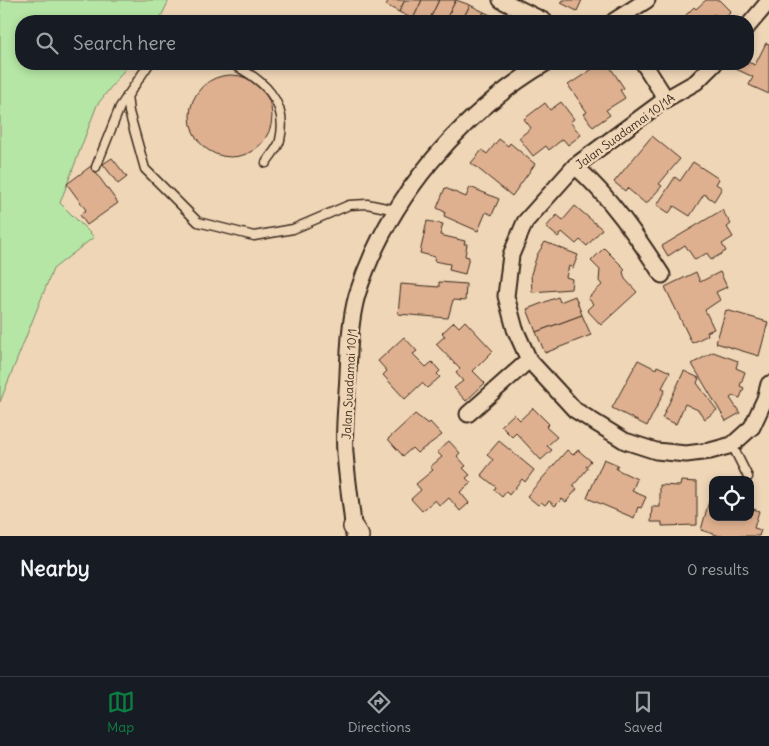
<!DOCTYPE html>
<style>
body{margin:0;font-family:Delius,sans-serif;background:#242831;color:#f1f3f6}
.controls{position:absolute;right:15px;bottom:15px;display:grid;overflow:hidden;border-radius:10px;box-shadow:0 2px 8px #0003}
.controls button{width:45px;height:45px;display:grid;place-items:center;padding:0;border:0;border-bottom:1px solid #363941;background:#171b24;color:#f1f3f6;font:25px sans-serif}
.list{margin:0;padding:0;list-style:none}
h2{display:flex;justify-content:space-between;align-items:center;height:65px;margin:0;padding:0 20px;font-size:21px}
h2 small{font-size:16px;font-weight:400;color:#9ea1a6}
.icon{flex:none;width:28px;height:28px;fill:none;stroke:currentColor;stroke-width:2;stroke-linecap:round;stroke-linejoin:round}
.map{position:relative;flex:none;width:769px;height:536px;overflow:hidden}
.search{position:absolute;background:#171b24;box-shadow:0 2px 8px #0003;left:15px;right:15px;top:15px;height:55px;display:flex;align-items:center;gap:12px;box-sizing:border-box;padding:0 18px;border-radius:20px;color:#9ea1a6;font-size:19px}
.sheet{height:140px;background:#171b24}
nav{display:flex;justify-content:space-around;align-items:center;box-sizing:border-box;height:70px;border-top:1px solid #363941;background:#171b24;font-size:14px;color:#9ea1a6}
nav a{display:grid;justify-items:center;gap:2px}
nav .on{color:#0b8043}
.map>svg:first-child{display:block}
.green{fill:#b5e6a5;stroke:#788862}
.building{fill:#deb08f;stroke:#3b2a1e}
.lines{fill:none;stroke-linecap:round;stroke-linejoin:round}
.service-casing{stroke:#3b2a1e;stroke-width:11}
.minor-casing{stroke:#3b2a1e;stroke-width:19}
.tertiary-casing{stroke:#3b2a1e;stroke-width:22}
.service{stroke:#efd6b7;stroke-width:8}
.minor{stroke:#efd6b7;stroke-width:15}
.tertiary{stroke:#efd6b7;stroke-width:19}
.labels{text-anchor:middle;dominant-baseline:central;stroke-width:5;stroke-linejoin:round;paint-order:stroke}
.street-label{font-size:12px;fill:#3b2a1e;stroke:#efd6b7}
</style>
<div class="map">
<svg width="769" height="536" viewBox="0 0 769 536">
<rect width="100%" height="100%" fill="#efd6b7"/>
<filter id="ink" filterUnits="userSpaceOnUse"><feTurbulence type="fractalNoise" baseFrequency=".02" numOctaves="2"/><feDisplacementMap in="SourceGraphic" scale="10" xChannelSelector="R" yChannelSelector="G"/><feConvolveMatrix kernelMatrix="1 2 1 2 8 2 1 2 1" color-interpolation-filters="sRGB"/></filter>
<g filter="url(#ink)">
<!-- green -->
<path class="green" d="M0,0H169L159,21H21V64H129L97,105L60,203L94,237L53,269L0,402Z"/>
<!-- building -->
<g class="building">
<path d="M389,0H405L399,12L386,5Z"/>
<path d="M405,0H422L413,19L399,12Z"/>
<path d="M422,0H439L429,21L413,19Z"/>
<path d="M439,0H456L445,21H429Z"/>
<path d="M456,0L470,5L462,21H445Z"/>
<path d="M563,0H582L577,11L561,3Z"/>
<path d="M706,0H719L731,12L722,21L714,14L712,16L717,21H680L694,7L696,9Z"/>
<path d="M470,5L484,12L479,21H462Z"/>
<path d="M484,12L497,18L496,21H479Z"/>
<path d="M766,43L769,44V94L749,85L753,77L736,69L739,64H748V62L755,65Z"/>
<path d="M600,64H608L624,88L620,90L625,98L606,110L610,115L593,127L584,114L587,112L568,85Z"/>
<circle cx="231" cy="116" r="41"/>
<path d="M561,102L574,119L570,122L581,135L568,145L563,139L549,150L546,146L533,156L519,138L531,128L524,119L545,103L550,110Z"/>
<path d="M652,136L680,159L659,184L662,186L646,204L627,188L625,191L614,182Z"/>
<path d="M499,139L508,146L510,143L535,164L512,196L471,163L482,150L487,154Z"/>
<path d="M112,158L127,177L118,184L103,164Z"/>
<path d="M693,162L719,179L716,184L722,188L714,201L704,194L690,216L674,206L669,213L657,205L675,177L680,181Z"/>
<path d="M91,166L118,203L87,225L80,215L86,210L67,184Z"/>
<path d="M470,187L499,199L492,215L486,212L478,231L444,216L445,212L437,208L445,188L466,197Z"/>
<path d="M575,206L602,229L587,246L580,240L576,244L562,232L558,237L546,227L557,215L563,220Z"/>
<path d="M722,210L731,224L727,227L733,237L722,244L726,251L711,260L707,253L695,260L685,245L668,256L662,246Z"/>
<path d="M427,221L443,224L440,235L465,241L464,244H467L465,256L469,257L465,274L449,270L450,264L434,261L435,257L420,253Z"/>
<path d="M545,242L578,255L573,268L569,266L566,277L572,279L571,289L532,292L531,274L537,255Z"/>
<path d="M604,248L625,269L623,272L625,279L637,292L601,325L587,310L593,304L588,298L602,285L599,281L600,270L591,261Z"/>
<path d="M696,272L700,282L720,272L727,287L716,292L720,300L705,310L714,329L707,332L708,335L692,343L665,287Z"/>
<path d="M439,282L466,284L465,301L453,300L448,318L398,314L401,284L439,287Z"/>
<path d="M575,296L582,315L536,332L527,309L558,297L560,302Z"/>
<path d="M726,310L768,322L759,356L716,343Z"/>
<path d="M582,315L591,335L545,353L536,332Z"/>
<path d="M465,321L493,351L473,371L485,383L466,401L454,388L463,381L456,373L460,369L436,344L445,336L442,333L454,322L459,327Z"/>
<path d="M404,337L417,351L413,354L426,367L432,362L440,371L437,374L440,377L427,388L422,383L405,399L383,375L387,371L378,361Z"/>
<path d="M713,352L738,361L736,368L745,372L740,386L744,388L740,398L733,396L730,398L740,413L726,421L692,364Z"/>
<path d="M638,360L656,369L657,366L670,372L662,388L665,390L647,426L612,408Z"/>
<path d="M684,371L699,378L697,383L717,410L705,419L698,410L685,404L676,424L662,418Z"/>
<path d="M533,408L549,424L546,427L557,437L547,446L552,450L541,460L516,433L512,437L501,426L514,414L520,420Z"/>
<path d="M415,414L428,424L430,422L442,435L417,453L412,448L403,456L388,439Z"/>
<path d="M449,441L460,453L457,456L466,466L463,468L470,475L466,478L471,483L460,492L469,503L460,511L449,498L440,506L435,500L422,511L411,499L421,490L416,484L433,470L430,467L442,457L437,452Z"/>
<path d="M499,441L534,470L525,482L522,479L509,495L506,492L502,497L494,490L496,487L481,475L493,460L487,455Z"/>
<path d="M567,450L573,455L578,450L591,461L586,467L588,468L573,486L577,489L566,502L562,499L555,506L549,501L545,505L541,502L538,505L527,496Z"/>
<path d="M604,459L618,465L616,469L637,479L632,491L646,497L641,508L638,507L634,518L587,498Z"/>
<path d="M681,481L697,482V525L662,526V522H651L652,507H660V485L680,486Z"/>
<path d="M709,501L713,502V517H750V508L759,511L754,528L761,530L759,536H720L701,530Z"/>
</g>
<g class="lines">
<defs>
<g id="service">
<path d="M232,64C262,79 289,101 280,140C279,147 270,156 266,163"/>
<path d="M127,96L129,112L145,169L198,222L254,236L293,229L349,205L367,204L396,210"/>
<path d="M96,167L120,107L149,64"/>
<path d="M732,445L748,477"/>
</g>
<g id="minor">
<path d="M501,0L544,21"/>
<path d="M614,21L647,0"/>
<path d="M748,26L769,1"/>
<path d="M644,64L666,99"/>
<path d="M714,64L696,82L666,99L575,166L525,222L511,255L506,296L515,329L529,360L575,410L625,441L656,451L686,454L710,451L732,445L752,427L765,399L769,384"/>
<path d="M575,166C611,198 636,235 662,275"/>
<path d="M468,414L529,360"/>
<path d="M354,536C352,508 347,481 345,453C343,427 347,400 348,374C349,348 350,320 357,295C387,200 459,115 544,64"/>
</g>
<path id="tertiary" d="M353,527L359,536"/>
</defs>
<!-- service casing -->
<use href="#service" class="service-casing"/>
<!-- minor casing -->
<use href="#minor" class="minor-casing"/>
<!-- tertiary casing -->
<use href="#tertiary" class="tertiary-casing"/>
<!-- service -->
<use href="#service" class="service"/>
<!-- minor -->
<use href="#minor" class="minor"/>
<!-- tertiary -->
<use href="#tertiary" class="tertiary"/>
</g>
</g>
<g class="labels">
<!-- street labels -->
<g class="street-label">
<text transform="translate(625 131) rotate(-36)">Jalan Suadamai 10/1A</text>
<text transform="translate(349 384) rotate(-87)">Jalan Suadamai 10/1</text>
</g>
</g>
</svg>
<div class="controls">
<button><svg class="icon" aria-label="locate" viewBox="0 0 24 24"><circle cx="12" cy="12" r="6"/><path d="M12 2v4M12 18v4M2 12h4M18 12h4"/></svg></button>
</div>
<div class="search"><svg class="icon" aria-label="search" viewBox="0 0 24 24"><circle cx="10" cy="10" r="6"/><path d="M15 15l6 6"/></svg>Search here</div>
</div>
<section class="sheet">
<h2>Nearby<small>0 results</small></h2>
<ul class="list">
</ul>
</section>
<nav>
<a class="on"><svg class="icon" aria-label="map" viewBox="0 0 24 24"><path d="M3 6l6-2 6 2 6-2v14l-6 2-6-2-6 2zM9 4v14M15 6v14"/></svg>Map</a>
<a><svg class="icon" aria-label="directions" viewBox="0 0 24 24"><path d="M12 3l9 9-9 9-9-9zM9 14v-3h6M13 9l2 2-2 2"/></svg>Directions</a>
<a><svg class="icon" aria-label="saved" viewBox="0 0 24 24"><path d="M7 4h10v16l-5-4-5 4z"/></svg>Saved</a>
</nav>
